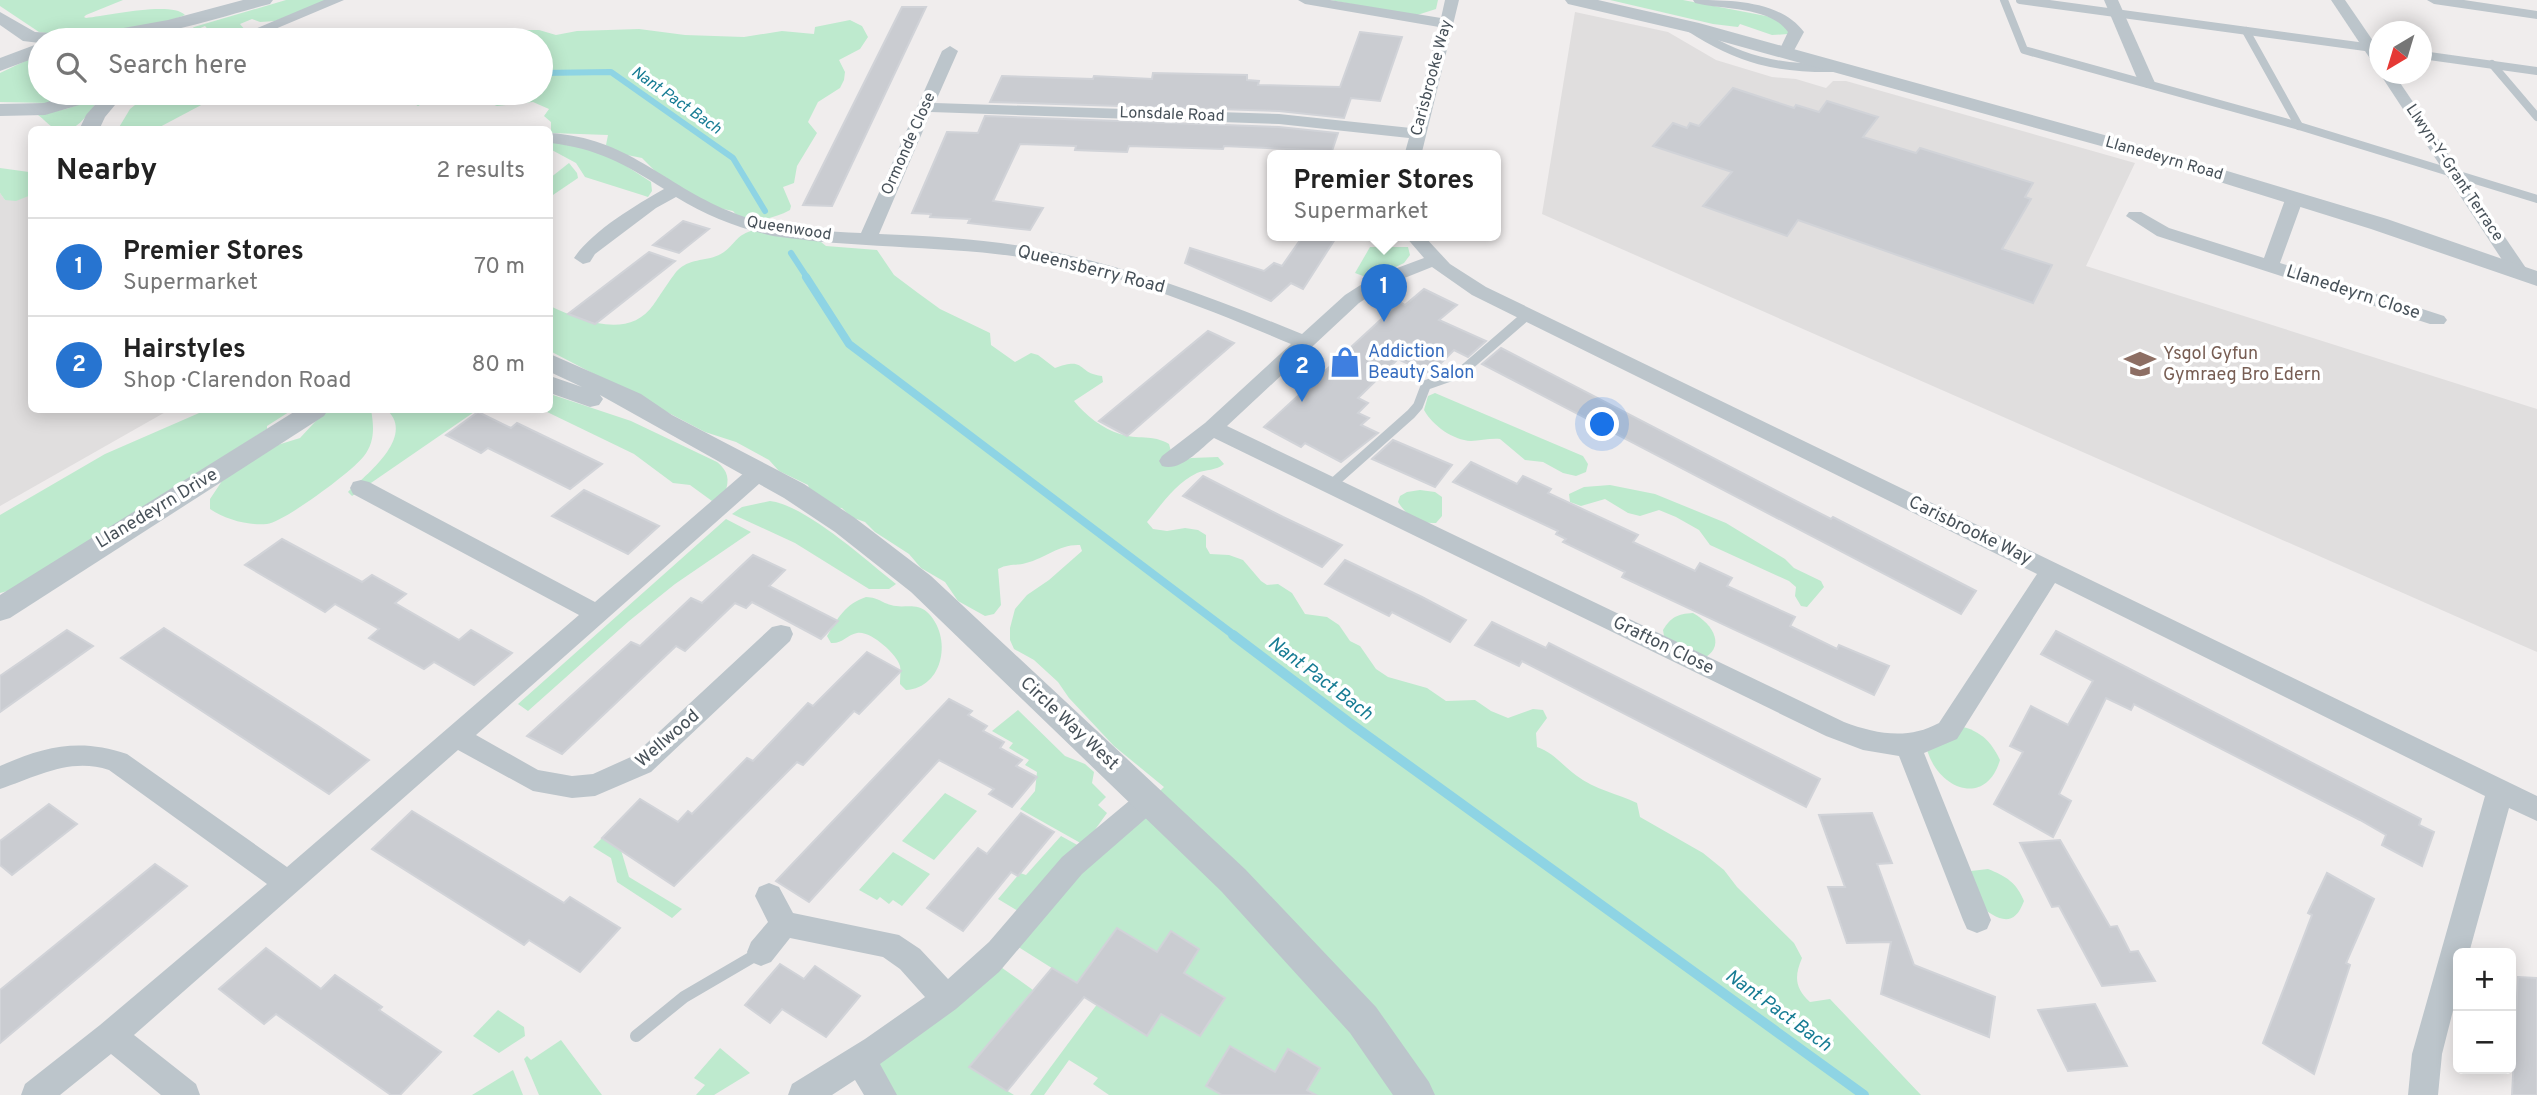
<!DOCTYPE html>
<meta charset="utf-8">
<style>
body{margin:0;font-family:Overpass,sans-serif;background:#f6f6f6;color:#222}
.controls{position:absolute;right:21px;bottom:21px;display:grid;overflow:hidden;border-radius:10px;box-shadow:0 4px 18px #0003}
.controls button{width:63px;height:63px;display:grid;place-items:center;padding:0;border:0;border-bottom:2px solid #e0e0e0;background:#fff;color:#222;font:35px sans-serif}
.compass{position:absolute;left:2369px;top:21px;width:63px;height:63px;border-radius:50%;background:#fff;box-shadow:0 4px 18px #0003;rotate:218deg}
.you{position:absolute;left:1603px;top:425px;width:24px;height:24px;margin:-18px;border:5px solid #fff;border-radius:50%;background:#1a73e8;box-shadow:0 0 0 10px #1a73e833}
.badge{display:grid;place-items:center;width:46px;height:46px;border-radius:50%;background:#2774d0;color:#fff;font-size:23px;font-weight:700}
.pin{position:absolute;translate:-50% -58px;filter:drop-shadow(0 2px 4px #0008)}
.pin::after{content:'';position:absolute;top:37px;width:24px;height:21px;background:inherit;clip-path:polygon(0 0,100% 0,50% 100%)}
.popup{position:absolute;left:1267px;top:150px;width:234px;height:91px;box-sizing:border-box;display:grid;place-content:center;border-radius:10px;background:#fff;filter:drop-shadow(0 2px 5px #0005);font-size:23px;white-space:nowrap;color:#767676}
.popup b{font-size:26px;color:#222}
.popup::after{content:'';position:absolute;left:50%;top:100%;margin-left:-14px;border:14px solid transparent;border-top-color:#fff}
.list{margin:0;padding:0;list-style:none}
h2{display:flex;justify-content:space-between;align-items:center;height:91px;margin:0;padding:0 28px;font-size:30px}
h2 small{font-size:23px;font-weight:400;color:#767676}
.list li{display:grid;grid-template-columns:46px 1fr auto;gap:21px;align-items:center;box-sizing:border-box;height:98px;padding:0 28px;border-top:2px solid #e0e0e0}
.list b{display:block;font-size:26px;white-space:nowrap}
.list p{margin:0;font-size:23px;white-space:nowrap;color:#767676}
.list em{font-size:23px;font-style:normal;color:#767676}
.icon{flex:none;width:38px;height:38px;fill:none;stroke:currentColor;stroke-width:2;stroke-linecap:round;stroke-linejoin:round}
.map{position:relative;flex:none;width:2537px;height:1095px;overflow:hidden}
.search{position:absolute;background:#fff;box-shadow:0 4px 18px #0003;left:28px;top:28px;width:525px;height:77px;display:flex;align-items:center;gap:18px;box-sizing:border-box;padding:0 24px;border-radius:38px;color:#767676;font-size:26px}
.panel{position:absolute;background:#fff;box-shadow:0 4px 18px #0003;left:28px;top:126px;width:525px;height:287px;border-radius:10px}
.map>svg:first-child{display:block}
.education{fill:#e0dede}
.green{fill:#beeace;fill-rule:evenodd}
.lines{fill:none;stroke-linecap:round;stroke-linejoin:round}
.stream-far2{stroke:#8ed4e4;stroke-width:6}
.stream-far1{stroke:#8ed4e4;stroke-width:8}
.stream{stroke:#8ed4e4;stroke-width:10}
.building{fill:#caccd1;stroke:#d1d3d8;stroke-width:2}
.service-far2{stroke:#bcc5cb;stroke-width:8}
.service-far1{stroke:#bcc5cb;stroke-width:10}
.service{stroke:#bcc5cb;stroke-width:12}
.minor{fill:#bcc5cb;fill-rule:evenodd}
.tertiary{fill:#bcc5cb;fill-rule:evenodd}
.labels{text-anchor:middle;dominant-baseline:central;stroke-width:7;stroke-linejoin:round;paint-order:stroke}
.far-street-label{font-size:16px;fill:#475159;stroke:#fff}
.far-water-label{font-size:16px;font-style:italic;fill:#177c94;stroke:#fff}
.street-label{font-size:18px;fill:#475159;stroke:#fff}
.shop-label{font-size:18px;fill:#366cbe;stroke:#fff;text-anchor:start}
.education-label{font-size:18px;fill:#785e54;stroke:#fff;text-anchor:start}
.water-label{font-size:19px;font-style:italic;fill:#177c94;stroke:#fff}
</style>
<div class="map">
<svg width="2537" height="1095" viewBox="0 0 2537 1095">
<rect width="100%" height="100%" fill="#f0eded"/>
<!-- education -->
<g class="education">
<path d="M1575,12L1668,32L1716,60L1772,77L1796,79L1826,88L1833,81H1846L2135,163L2086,266L2537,409V652L1542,214Z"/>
<path d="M0,193L5,200L31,194L32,410H169L0,506Z"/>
</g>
<!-- green -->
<g class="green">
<path d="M0,0H123L86,15L84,17L86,18C107,16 171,1 185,15L164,23L109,32L53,34L39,32L0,6Z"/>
<path d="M286,0H331L275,21L260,22L252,19L240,24L246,31L234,40H217L205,26L196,30L204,40H178L194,27Z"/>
<path d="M1330,0H1438L1436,9L1414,16Z"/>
<path d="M1610,0H1683L1766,16L1777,19L1788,28V34L1772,35L1740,24L1738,27L1713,24Z"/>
<path d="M850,20L862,26L868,37L860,49L839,60L845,72L844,80L840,88L818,102L808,122L817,133L797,166L794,183L783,187L791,206L790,210C776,218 756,222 741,220L733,211L713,207L667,180L666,177H661L642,158L622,154L606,145L608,135L551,133V122L544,116L549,109L533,102L497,106L478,98L448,96H436L418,106L413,103L417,99L415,95L375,93H541V40H480L491,39L496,33L517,30H539L556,35L577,31L639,29L685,35L744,37L782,31L814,34L815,27Z"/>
<path d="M40,54V93H84L49,103L0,102V73Z"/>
<path d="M150,93L222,94L156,129H118L130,109Z"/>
<path d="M101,97C90,109 78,136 57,129C51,128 44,119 38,115L66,109Z"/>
<path d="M559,142L606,153L651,182L652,191L648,197L642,195L585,177L576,163L550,149V143Z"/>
<path d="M569,163L577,173L578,178L550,197V178Z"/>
<path d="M0,168L29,172L31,184L28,187L31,195L16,201L5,200L0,193Z"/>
<path d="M754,230L816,238L826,246L877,250L894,275L918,293L940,309L990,333L991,345L1015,362L1031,353L1038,355L1055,368C1087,356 1076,373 1102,376L1103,382L1074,401C1085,415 1103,429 1120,434C1137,440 1153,434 1169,444L1174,463L1191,458L1218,457L1224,464C1216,471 1206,469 1197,473C1176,483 1161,505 1147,522L1153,529L1167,531L1185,528L1198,530L1206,535V547L1210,554L1229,555L1243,560L1261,581L1267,585L1278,584L1292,593L1305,614L1327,617L1339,625L1350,641L1360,646L1376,669L1388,677L1427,688L1446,701L1475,700L1491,711L1508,718L1533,709L1543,710L1547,718L1536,733L1537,747C1554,753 1562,765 1577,776C1594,789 1618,794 1637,803L1640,817L1703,853L1724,870L1737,887L1794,943L1802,958C1794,977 1795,988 1810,1002L1830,999L1921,1095H1305L1320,1068L1288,1049L1270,1080L1265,1066L1230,1046L1206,1085L1222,1095H1109L1093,1084L1098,1078L1069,1060L1044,1095H1030L1101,999L1009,941L1164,787L1114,746L1069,698L1058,682L1034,660L1014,649L1010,640V628L1015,609L1027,595L1049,580L1082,551L1080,545C1059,544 1046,558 1026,563C1016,566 1009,563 998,569L1001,605L994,614L985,616L958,601L945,582L921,568L909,554L875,532L865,522L851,517L842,508L827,507L812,496L808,485L779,471L769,460L736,442L705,432L550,351V306C581,320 629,341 654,304C659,297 674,273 679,269C693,257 710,262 724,252C737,242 736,235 754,230ZM1117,928L1147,946L1150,962L1171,931L1199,949L1178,982L1193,978L1224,998L1200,1036L1161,1014L1147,1036L1090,965Z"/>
<path d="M1370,247H1408L1410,255L1404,263L1371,279L1355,273Z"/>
<path d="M1435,393L1583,456L1588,464L1586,472L1576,476L1563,473L1543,462L1525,460L1500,439C1490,438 1480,441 1471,441C1453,440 1433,426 1424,410L1428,396Z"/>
<path d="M550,394L631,421L717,462C728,471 730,479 725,493L712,501L690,485L673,483L634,454L543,410H550Z"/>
<path d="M206,410H292L267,426V429L19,588L0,593V515L105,454Z"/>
<path d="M326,410H371C374,426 375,442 364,456C353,471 284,522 267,524C248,526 225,519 210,509V499L222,481L271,447L300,438Z"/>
<path d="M387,410H477L352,496L348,492C366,475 416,437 387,410Z"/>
<path d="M1610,485L1655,494L1726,523L1785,559L1794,568L1821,581L1824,587L1807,607L1801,606L1795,596L1796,587L1789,581L1710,545L1699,530L1676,517L1659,510L1640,516L1628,513L1605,499L1581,506L1570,502L1569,494L1584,487Z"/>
<path d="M1420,490L1435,492L1442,497V516L1436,523C1419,524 1407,516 1398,502L1400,496L1407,492Z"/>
<path d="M770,501C805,505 866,560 896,584L889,589H869L795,543L732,514L742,507Z"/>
<path d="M726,519L751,532L675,584L629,621L528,711L518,704Z"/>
<path d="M866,597C880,598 880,602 891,605C903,609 916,602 927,612C953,636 944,688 906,690L900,684C900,679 901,671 900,666C897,654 870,630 857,633C847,635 842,644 831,643L827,636C838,618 845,604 866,597Z"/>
<path d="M1693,613C1713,624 1728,648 1700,660L1665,642L1663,630C1671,617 1677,614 1693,613Z"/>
<path d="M1018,710L1065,756L1085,764L1094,772L1092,783L1106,797L1098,805L1107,813L1084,845L1020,809L1035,791L1037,772L1025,765L1029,760L1009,748L1013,743L992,731Z"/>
<path d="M1950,725C1975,727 1989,737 2000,760C1985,811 1931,787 1925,740Z"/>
<path d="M945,793L977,811L934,860L902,841Z"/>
<path d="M1061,836L1081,847L1023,914L998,899L1020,873L1026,875Z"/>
<path d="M602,838L621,850L629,877L682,909L672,918L617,882L611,858L593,847Z"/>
<path d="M893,852L930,874L902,906L893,900L889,904L880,897L877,900L859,890Z"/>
<path d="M1988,869C2006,876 2017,883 2024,901C2013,931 1996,918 1977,904L1971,871Z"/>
<path d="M991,960L1033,990L969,1067L1014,1095H882L861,1061Z"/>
<path d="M498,1010L524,1027L525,1036L499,1053L473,1036Z"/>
<path d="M561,1040L602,1095H539L524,1059L527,1056L531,1060Z"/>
<path d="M720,1048L750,1073L714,1095H696L705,1085L694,1078Z"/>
<path d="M513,1070L523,1095H472Z"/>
</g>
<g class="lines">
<!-- stream-far2 -->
<g class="stream-far2">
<path d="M541,73L611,72L733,158L765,211"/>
<path d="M791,253L808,279"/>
</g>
<!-- stream-far1 -->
<path class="stream-far1" d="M806,277L849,344L1235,636"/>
<!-- stream -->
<path class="stream" d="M1233,635L1351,724L1864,1095"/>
</g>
<!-- building -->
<g class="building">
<path d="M902,7H926L832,206L803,205Z"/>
<path d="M1360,32L1402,37L1380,101L1351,98L1344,118L1279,111L990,102L1002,76L1093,79L1094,76L1152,79L1153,73L1247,75V80L1259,81L1258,85L1340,87Z"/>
<path d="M1733,88L1794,108L1796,105L1819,112L1827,101L1878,117L1863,137L1916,153L1920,148L2033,183L2025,197L2031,199L2002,249L2052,265L2033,303L1798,220L1787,236L1703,206L1732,172L1653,146L1673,123L1687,128L1690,123L1699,126Z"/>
<path d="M985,116L1279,127L1338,133L1332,151L1224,146L1223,149L1129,146L1127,152L1075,150L1076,146L1020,144L993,201L1043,208L1030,230L968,223L970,219L930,217L931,214L912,213L947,132L978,133Z"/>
<path d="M683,221L709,229L679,253L653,245Z"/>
<path d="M1303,236H1337L1303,289L1291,283L1271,301L1185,263L1190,248L1264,271L1274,263L1282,266Z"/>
<path d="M649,252L675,261L595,324L568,314Z"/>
<path d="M1424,289L1457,305L1439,320L1486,341L1468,357L1454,350L1430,374L1398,359L1358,398L1368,403L1358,413L1369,418L1361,425L1378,433L1341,462L1305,443L1301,447L1264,427L1400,302L1405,305Z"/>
<path d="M1208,331L1234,343L1127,436L1099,421Z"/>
<path d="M1501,348L1831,519L1833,517L1976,591L1961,614L1482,364Z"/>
<path d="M478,412L511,428L517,423L602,464L570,489L488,448L481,453L446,435Z"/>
<path d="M1393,440L1452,465L1435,487L1372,459Z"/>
<path d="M1471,462L1517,484L1523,476L1551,489L1548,493L1638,535L1633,542L1695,571L1700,563L1732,578L1727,586L1795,617L1790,626L1837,649L1839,645L1889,666L1874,695L1622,577L1625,572L1563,542L1566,539L1556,534L1558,531L1453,482Z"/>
<path d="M1203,476L1283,517L1342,545L1322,567L1183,496Z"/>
<path d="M584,490L659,526L628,554L552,516Z"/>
<path d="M282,539L362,582L372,575L406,594L395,603L459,640L471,630L512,653L474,685L434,662L424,669L369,638L379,629L335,604L325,612L245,565Z"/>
<path d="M753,555L785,570L769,586L838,621L821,639L752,602L746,608L735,603L685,651L676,646L562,754L527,736L631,642L640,646L691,598L702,603Z"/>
<path d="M1345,560L1422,597L1466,620L1450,642L1392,612L1389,616L1325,584Z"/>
<path d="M1492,622L1546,648L1549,643L1820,779L1806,807L1522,661L1519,666L1475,645Z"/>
<path d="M164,628L318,726L369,760L329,794L121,658Z"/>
<path d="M67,630L93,646L0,712V676Z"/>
<path d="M2056,631L2421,819L2419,825L2434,832L2422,866L2382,845L2386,835L2360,820L2134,704L2131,710L2106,698L2059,794L2071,801L2053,837L1994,804L2023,752L2010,746L2031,706L2068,725L2093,681L2041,654Z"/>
<path d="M867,652L901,671L859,714L854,711L803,765L797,762L674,886L602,838L640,799L678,822L688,811L692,814L747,758L753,761L808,703L813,706Z"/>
<path d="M949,699L972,711L968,715L987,726L983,731L1004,742L1000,748L1022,760L1016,766L1037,777L1012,807L989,794L994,789L939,760L809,902L776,881Z"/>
<path d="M49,804L77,824L12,875L0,865V841Z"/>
<path d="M412,811L564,903L570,897L620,928L580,972L529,940L524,945L372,849Z"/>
<path d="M1021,813L1054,832L1018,876L1011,872L963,931L927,908L978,848L987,854Z"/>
<path d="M1872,813L1892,863L1877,864L1914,965L1995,997L1989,1037L1881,994L1891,942L1847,943L1828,887H1845L1819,815Z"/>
<path d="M2060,840L2110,927L2117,926L2130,952L2138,951L2155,981L2102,986L2059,906L2052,907L2020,843Z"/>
<path d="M155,864L187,886L0,1043V990Z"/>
<path d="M2327,873L2374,899L2346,963L2350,965L2314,1074L2263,1043L2312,915L2308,913Z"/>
<path d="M1117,928L1157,952L1171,931L1199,949L1184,973L1225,998L1200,1036L1161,1014L1147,1036L1084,997L1007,1091L969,1067L1052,968L1077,983Z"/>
<path d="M266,948L321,989L335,975L382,1007L379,1010L441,1052L400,1095H391L276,1014L264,1024L219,989Z"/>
<path d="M780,964L804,979L815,966L860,996L826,1037L782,1009L770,1023L745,1005Z"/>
<path d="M2518,977L2537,978V1095H2512Z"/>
<path d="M2095,1004L2127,1066L2068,1071L2038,1010Z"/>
<path d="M1230,1046L1275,1072L1288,1049L1320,1068L1307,1090L1316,1095H1222L1206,1086Z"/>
</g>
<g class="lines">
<!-- service-far2 -->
<g class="service-far2">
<path d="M2004,0L2024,50L2299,126L2537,199"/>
<path d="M2020,0L2380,49"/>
<path d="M1690,28C1739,60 1777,69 1836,68"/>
<path d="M2246,31L2299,126"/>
<path d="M2422,55L2537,71"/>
<path d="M2492,64L2537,117"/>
</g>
<!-- service-far1 -->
<path class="service-far1" d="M1331,485L1411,414L1418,406L1426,385L1460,373L1527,315"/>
<!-- service -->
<path class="service" d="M636,1036L684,997L761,952"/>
<!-- minor -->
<g class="minor">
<path d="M324,0H344L268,32H258L255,29Z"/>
<path d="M1298,0H1330L1441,18L1445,0H1459L1421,156H1404L1409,138L1279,124L931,112L879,234C932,236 986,239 1038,249C1130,266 1216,299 1302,334L1345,295L1373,277L1424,258L1405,236H1424L1450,264L1486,287L2537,796V821L2509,808L2469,953H2458V991L2442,1054L2438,1095H2408L2412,1054L2485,796L2055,583L1957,739L1924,753L1991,920L1987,929L1977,933L1967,929L1963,920L1899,756L1863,750L1826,736L1214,438C1200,449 1181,472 1162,466L1159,461L1162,456L1205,423L1291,344C1208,309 1123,274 1033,259C947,245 859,249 773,236C738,228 707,216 676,197L656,208L595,254L590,262L583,264L574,258C592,231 636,205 664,189C625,164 596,148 550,143V133C628,138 663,184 729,211C771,229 817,231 861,233L942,51L950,46L958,51L935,103L1279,114L1411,128L1439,27L1305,4ZM1432,267L1472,295L2037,574L1939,723C1908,740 1876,734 1844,722L1227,426L1359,303L1387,285Z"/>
<path d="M1693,0C1729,0 1780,0 1804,32L1791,56H1781L1778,53L1788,32C1770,6 1722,10 1695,3Z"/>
<path d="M2104,0H2118L2155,83L2153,86L2147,88L2139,83Z"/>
<path d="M2331,0H2345L2380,51V68L2375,66Z"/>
<path d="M2427,0H2464L2537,11V19L2434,4Z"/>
<path d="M2380,74H2394L2530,274L2528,278H2514Z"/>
<path d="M2295,192L2304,197L2280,263L2444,316L2447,320L2444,324H2430L2157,236L2126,216L2129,212H2141L2169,228L2264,258L2286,197Z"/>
<path d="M760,463L768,466L771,471L768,476L476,735L538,770L572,776L593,774L633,756L772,627L781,625L790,627L793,634L790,641L651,772L595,796L572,798L533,791L458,750L134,1035L196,1084L200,1095H161L111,1054L60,1095H21L25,1084L100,1025L267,884L109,770C70,757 36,777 0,789V766C45,746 80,738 127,754L287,867L579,615L353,494L350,488L353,482L361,480L369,482L595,602L752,466Z"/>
<path d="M1150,788L1159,791L1163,799L1159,807L1082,874L999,972L956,1009L880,1064L897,1095H864L855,1080L832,1095H788L792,1084L865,1039L925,997L900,969L883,957L790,938L771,962L761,966L751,962L747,952L751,942L768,922L755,896L759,887L769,883L779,887L793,913L899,935L920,949L948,979L989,942L1062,857L1141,791Z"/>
</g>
<!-- tertiary -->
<g class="tertiary">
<path d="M243,0H273L270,4C209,20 145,43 81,40L90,34L168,20Z"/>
<path d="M1565,0H1598L1699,23L2144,146L2387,219L2537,271V286L2371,229L2130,154L1688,32L1568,4Z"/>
<path d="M0,12L35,32L71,34L80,40H40V43L23,41L0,25Z"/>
<path d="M40,43V56L0,71V58Z"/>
<path d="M77,93H125L105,117L99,130H79L86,115L100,99L45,115L0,116V104L44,103Z"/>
<path d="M550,354L641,394L672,415L804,484L855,518L931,576L1245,869L1376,1007L1429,1082L1435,1095H1393L1350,1033L1221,891L911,592L835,532L784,498L600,395L603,399L599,405L590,407L550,393V376L582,387L550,372Z"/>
<path d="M297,410H328L324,416L10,618L0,621V595Z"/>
</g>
</g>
<!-- icons -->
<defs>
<symbol id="shop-bare" viewBox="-9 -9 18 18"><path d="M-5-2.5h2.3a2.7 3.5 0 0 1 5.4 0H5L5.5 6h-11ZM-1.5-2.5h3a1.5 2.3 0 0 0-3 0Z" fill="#3f7fe0" stroke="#fff" stroke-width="2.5" paint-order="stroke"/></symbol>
<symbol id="school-bare" viewBox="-9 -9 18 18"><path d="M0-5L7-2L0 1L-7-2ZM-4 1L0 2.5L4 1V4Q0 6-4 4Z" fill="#8d6e63" stroke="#fff" stroke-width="2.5" paint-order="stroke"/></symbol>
</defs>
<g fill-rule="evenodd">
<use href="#shop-bare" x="1323" y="340" width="44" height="44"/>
<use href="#school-bare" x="2118" y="342" width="44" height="44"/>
</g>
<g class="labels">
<!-- far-street labels -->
<g class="far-street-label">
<text transform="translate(1432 78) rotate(-75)">Carisbrooke Way</text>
<text transform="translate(1172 115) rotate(2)">Lonsdale Road</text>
<text transform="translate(909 144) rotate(-66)">Ormonde Close</text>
<text transform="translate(2164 159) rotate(16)">Llanedeyrn Road</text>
<text transform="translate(2454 173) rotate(56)">Llwyn-Y-Grant Terrace</text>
<text transform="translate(789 229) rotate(9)">Queenwood</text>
</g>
<!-- far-water labels -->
<g class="far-water-label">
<text transform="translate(676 101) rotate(35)">Nant Pact Bach</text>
</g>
<!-- street labels -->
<g class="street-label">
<text transform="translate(1091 270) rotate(14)">Queensberry Road</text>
<text transform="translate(2353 293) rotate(18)">Llanedeyrn Close</text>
<text transform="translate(157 509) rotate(-31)">Llanedeyrn Drive</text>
<text transform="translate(1970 531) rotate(26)">Carisbrooke Way</text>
<text transform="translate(1663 646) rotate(26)">Grafton Close</text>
<text transform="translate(1069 724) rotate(43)">Circle Way West</text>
<text transform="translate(668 739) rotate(-41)">Wellwood</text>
</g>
<!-- shop labels -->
<g class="shop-label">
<text x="1368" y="352">Addiction<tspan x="1368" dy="21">Beauty Salon</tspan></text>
</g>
<!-- education labels -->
<g class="education-label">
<text x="2163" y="354">Ysgol Gyfun<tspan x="2163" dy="21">Gymraeg Bro Edern</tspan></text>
</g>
<!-- water labels -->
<g class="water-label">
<text transform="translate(1320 679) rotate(37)">Nant Pact Bach</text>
<text transform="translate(1778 1011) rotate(36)">Nant Pact Bach</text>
</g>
</g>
</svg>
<div class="controls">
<button>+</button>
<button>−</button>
</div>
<svg class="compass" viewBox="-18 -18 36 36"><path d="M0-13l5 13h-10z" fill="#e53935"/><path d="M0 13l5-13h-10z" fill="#767676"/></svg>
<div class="you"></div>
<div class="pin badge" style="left:1384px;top:322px">1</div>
<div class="popup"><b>Premier Stores</b>Supermarket</div>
<div class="pin badge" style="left:1302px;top:402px">2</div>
<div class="search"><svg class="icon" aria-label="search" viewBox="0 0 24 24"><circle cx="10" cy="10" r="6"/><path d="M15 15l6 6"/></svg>Search here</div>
<section class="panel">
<h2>Nearby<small>2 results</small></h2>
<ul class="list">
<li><span class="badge">1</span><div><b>Premier Stores</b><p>Supermarket</p></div><em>70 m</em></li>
<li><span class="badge">2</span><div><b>Hairstyles</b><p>Shop · Clarendon Road</p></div><em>80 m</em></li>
</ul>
</section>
</div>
